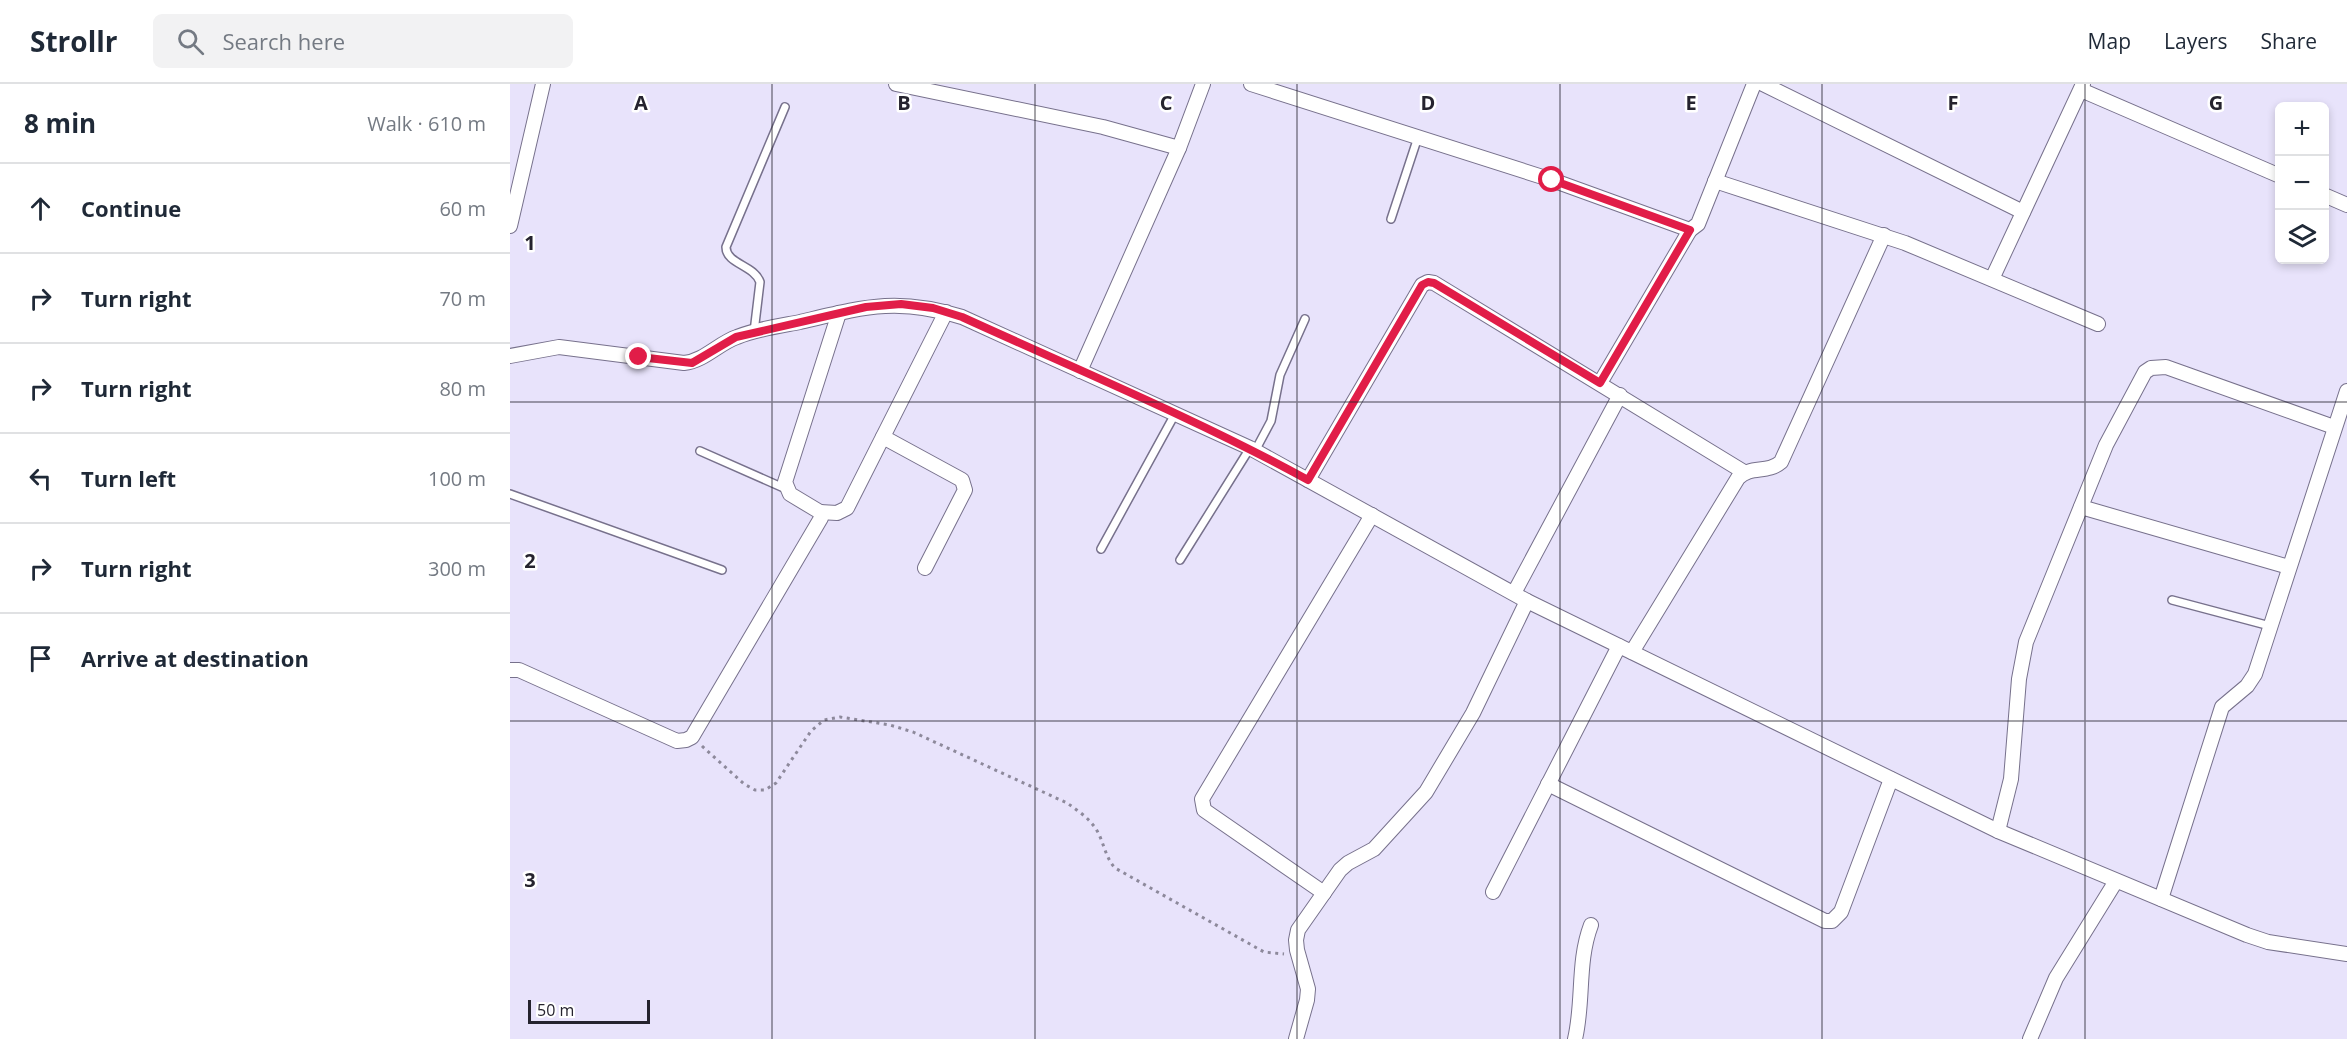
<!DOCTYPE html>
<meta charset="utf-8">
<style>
body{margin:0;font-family:"Open Sans",sans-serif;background:#f2f2f3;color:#1f2937}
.controls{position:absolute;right:18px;top:18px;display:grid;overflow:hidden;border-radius:9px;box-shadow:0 3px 9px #0003}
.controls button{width:54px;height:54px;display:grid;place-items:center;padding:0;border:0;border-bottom:2px solid #e0e1e3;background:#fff;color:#1f2937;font:30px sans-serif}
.scale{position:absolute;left:18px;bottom:15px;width:122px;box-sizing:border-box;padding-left:6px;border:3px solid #25232e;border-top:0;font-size:16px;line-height:21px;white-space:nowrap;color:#25232e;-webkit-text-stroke:4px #fff;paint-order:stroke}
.stop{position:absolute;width:18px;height:18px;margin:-14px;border:4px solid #e11d48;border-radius:50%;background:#fff}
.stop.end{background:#e11d48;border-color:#fff;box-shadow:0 2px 6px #0008}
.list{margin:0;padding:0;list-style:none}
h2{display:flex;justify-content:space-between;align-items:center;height:78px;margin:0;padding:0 24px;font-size:26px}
h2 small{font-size:20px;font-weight:400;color:#747a83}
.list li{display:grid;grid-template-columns:39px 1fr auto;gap:18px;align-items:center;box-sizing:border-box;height:90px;padding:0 24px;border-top:2px solid #e0e1e3}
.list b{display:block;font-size:22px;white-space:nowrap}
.list em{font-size:20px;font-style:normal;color:#747a83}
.icon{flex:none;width:33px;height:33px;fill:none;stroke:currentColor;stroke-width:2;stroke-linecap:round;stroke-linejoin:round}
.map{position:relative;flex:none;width:1837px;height:955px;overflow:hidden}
header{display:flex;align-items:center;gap:36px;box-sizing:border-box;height:84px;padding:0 30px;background:#fff;border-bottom:2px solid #e0e1e3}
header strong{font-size:28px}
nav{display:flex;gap:33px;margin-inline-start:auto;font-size:21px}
.search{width:420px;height:54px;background:#f2f2f3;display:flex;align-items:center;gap:15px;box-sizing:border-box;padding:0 21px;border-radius:9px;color:#747a83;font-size:22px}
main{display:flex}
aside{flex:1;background:#fff}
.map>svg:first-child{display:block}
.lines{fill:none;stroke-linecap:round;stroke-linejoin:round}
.lane-casing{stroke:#77718c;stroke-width:10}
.street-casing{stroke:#77718c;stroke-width:16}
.path{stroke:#8d899b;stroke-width:3;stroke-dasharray:3 4.5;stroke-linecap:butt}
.lane{stroke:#fff;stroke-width:7}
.street{stroke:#fff;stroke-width:14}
.route{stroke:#e11d48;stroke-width:8}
.grid{fill:none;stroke:#25232e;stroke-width:1.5;stroke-opacity:0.55}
.grid-label{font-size:20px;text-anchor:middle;font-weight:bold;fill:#25232e;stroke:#fff;stroke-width:5;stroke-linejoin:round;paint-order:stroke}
</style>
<header>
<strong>Strollr</strong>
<div class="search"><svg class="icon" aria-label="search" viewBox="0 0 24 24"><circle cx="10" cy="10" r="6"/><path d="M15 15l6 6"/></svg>Search here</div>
<nav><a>Map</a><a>Layers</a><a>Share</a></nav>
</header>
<main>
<aside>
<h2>8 min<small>Walk · 610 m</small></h2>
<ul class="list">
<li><svg class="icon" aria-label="ahead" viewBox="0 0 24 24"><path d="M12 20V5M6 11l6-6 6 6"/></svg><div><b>Continue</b></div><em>60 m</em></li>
<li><svg class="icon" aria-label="right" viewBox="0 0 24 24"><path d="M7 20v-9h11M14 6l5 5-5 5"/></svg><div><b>Turn right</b></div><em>70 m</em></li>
<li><svg class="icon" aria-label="right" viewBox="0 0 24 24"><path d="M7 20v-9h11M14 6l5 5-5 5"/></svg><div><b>Turn right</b></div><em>80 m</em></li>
<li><svg class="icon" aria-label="left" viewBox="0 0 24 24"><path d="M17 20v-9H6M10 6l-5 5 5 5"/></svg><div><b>Turn left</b></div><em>100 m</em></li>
<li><svg class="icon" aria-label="right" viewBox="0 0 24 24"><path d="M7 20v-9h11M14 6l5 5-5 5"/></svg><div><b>Turn right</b></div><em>300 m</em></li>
<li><svg class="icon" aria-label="arrive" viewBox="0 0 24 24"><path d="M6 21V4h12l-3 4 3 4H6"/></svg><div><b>Arrive at destination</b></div></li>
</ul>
</aside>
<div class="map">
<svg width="1837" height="955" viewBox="0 0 1837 955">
<rect width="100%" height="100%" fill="#e8e3fb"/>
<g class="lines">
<defs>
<g id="lane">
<path d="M881,135L908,53"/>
<path d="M244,248L250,198C244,181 216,180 216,163L275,23"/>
<path d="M190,367L276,405"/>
<path d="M745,367L761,337L770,291L795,235"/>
<path d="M0,410L212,486"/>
<path d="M591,465L665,330"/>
<path d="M670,476L740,364"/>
<path d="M1662,516L1760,542"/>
</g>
<g id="street">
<path d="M386,0L593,43L669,64"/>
<path d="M741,0L1042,96L1180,146L1188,140L1244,0"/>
<path d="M1253,0L1513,128"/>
<path d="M1571,6L1770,92"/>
<path d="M1205,97L1395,159L1588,240"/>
<path d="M1814,111L1837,121"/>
<path d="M0,142L33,0"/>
<path d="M1482,195L1573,0"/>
<path d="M0,272L49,263L174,279C194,277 209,259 227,253C247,245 269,242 290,238C354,223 387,213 452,233L740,364L1017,517L1488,747L1737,851L1758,858L1837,870"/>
<path d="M570,287L669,64L693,0"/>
<path d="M1090,299L1180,146"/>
<path d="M373,353L452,396L455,406L415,484"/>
<path d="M798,396L912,201L918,198L924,199L1234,388"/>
<path d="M1571,423L1779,483"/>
<path d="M310,428L327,429L337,424L436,228"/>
<path d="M1004,509L1110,311"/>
<path d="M1122,568L1228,394C1241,381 1257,390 1271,378L1374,151"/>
<path d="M0,586H9L167,657L176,656L182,653L311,434L310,428L280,410L275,398L329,229"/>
<path d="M1038,700L1315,837H1322L1331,828L1381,695"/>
<path d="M1488,747L1501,695L1509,595L1516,558L1596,361L1635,288L1641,284L1656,283L1824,343"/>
<path d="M983,808L1109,562"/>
<path d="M814,809L694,726L692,715L862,431"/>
<path d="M1651,815L1712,623L1737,602L1745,590L1837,307"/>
<path d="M786,955L797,916L798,905L787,866L786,856L788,846L830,786L838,779L864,765L916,708L963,629L1017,517"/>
<path d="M1065,955C1074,917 1067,878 1081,841"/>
<path d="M1520,955L1546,894L1606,797"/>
</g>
</defs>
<!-- lane casing -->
<use href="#lane" class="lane-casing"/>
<!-- street casing -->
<use href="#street" class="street-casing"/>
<!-- path -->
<path class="path" d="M192,662L234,700L245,706H255L266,699L301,647L314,636L330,633L380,641L403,648L557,719C567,726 579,734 586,745C594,758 595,773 605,784L754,868L774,870"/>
<!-- lane -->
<use href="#lane" class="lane"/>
<!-- street -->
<use href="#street" class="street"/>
</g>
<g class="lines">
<!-- route -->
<path class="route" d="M129,273L182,279L226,253L356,223L391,220L423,224L452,233C568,286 687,335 798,396L912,201L918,198L924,199L1090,299L1180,146L1042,96"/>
</g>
<!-- grid -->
<path class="grid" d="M262,0V955M525,0V955M787,0V955M1050,0V955M1312,0V955M1575,0V955M0,318H1837M0,637H1837"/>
<g class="grid-label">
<text x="131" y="26">A</text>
<text x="394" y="26">B</text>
<text x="656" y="26">C</text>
<text x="918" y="26">D</text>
<text x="1181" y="26">E</text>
<text x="1443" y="26">F</text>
<text x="1706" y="26">G</text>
<text x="20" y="166">1</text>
<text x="20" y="484">2</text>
<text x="20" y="803">3</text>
</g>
</svg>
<div class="controls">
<button>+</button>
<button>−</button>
<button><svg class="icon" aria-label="layers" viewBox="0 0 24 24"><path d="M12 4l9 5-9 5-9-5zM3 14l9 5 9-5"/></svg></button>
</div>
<div class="scale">50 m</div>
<div class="stop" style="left:1042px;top:96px"></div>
<div class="stop end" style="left:129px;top:273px"></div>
</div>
</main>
